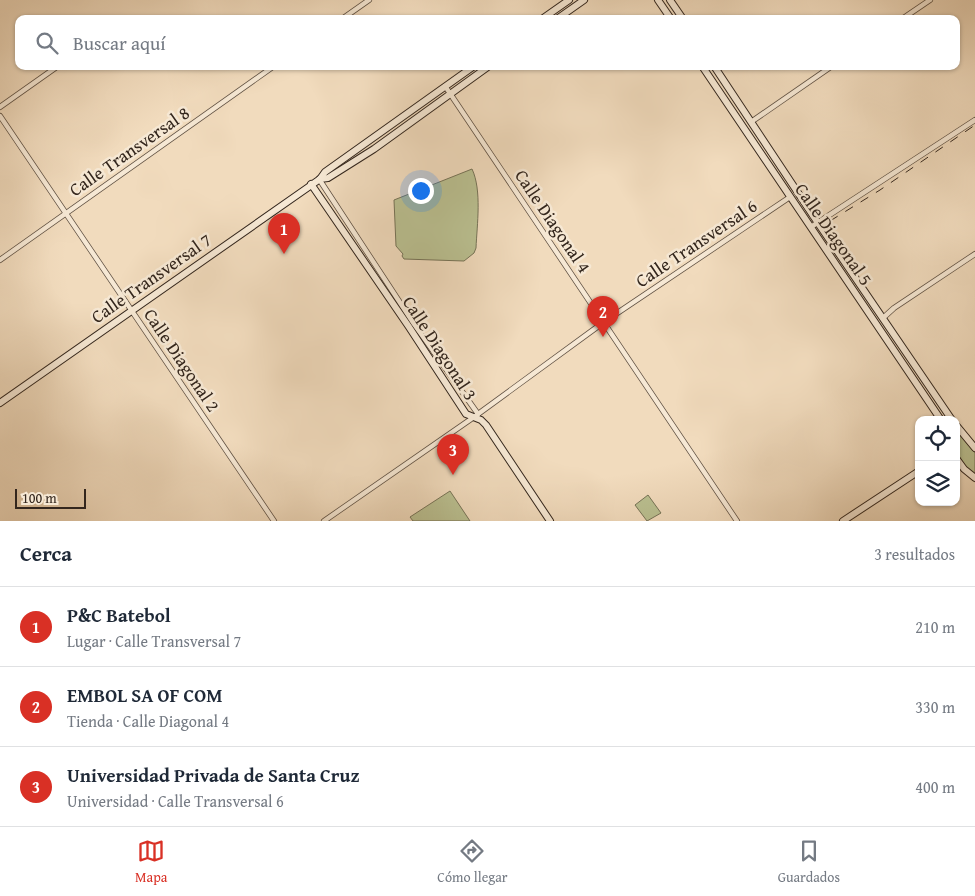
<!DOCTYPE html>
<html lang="es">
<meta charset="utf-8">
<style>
body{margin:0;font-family:"Gentium Book Plus",serif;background:#f6f6f7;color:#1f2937}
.controls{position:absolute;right:15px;bottom:15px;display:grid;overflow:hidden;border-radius:10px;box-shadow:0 1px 4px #0004}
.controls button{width:45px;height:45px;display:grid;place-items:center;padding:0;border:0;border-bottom:1px solid #e0e1e3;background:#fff;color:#1f2937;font:25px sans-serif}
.scale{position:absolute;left:15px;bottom:12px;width:71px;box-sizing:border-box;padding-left:5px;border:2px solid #33261d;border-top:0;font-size:14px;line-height:18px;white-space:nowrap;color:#33261d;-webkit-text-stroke:4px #f6e8d4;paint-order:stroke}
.you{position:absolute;left:420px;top:190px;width:18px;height:18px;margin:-12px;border:4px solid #fff;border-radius:50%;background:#1a73e8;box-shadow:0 0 0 8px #1a73e833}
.badge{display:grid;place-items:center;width:32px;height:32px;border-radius:50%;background:#d93025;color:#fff;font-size:16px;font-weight:700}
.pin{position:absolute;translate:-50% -41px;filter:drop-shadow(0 1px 2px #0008)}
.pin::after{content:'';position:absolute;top:26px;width:18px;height:15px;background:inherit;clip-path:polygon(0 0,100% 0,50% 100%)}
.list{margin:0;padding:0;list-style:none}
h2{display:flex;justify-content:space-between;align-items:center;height:65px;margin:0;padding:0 20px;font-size:21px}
h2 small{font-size:16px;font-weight:400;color:#747a83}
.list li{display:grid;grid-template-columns:32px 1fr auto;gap:15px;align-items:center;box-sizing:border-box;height:80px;padding:0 20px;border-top:1px solid #e0e1e3}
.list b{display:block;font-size:19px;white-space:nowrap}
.list p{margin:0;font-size:16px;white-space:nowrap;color:#747a83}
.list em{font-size:16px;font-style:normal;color:#747a83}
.icon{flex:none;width:28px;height:28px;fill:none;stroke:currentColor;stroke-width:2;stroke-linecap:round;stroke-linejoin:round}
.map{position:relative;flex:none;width:975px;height:521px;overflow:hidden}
.search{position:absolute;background:#fff;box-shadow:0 1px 4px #0004;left:15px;right:15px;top:15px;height:55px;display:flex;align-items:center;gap:12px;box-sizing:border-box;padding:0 18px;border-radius:10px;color:#747a83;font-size:19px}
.sheet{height:305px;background:#fff}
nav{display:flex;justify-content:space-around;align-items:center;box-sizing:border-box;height:70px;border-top:1px solid #e0e1e3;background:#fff;font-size:14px;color:#747a83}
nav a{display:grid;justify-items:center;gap:2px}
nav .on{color:#d93025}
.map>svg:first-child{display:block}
.green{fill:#bac091;stroke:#767357}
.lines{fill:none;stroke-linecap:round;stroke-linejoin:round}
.street-casing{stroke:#625345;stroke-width:6}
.secondary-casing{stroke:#33261d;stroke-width:8}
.street{stroke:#f6e8d4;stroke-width:4.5}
.secondary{stroke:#f6e8d4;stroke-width:6}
.rail{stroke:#33261d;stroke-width:1;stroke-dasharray:9 9;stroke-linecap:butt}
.labels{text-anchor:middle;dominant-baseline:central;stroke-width:5;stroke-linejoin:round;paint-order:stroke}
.street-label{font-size:18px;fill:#33261d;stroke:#f6e8d4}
</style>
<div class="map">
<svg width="975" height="521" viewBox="0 0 975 521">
<rect width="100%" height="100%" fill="#f1dbbd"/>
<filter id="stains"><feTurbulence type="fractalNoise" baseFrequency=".004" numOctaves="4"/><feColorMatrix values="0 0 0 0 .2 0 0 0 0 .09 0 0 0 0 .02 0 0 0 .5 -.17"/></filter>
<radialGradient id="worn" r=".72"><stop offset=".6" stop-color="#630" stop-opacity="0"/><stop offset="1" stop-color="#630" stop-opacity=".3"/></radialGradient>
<!-- green -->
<g class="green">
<path d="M472,169C482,190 477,225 476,248L474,253L464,261L404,259L402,256L403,254L396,246L394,200Z"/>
<path d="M956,434L961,435L975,453V474C959,462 956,454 956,434Z"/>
<path d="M450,491L470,521H413L410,517Z"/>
<path d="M648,495L661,513L647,521L635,505Z"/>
</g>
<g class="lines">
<defs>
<g id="street">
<path d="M342,19L369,0"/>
<path d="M902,19L930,0"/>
<path d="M445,86L737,521"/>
<path d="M0,107L58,66"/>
<path d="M0,116L274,521"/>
<path d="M751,122L832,66"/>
<path d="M319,179L414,324L478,414"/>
<path d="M811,227L975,120"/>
<path d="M0,260L274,66"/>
<path d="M883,318L894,308L975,254"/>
<path d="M324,521L474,417L604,322L790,197"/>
</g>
<g id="secondary">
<path d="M658,0L671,19"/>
<path d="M670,0L683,19"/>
<path d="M542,19L569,0"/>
<path d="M557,19L584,0"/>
<path d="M702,66L941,420"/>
<path d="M714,66L818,223L952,420"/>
<path d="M320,179L328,178L374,149L489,66"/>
<path d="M311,184L409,327L466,414L481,420L486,425L550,521"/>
<path d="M0,403L320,179L325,172L474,66"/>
<path d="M956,425L975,448"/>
<path d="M956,458L964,469L975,478"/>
<path d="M843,521L919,471"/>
</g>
</defs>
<!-- street casing -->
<use href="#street" class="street-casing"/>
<!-- secondary casing -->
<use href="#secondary" class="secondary-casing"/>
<!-- street -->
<use href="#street" class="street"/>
<!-- secondary -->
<use href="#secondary" class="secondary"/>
<!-- rail -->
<path class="rail" d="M830,221L880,190L975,125"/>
</g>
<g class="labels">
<!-- street labels -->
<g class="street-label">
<text transform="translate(129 151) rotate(-35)">Calle Transversal 8</text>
<text transform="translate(553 221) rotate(56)">Calle Diagonal 4</text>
<text transform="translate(834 234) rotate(55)">Calle Diagonal 5</text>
<text transform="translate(696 243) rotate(-34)">Calle Transversal 6</text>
<text transform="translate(151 278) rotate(-35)">Calle Transversal 7</text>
<text transform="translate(440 348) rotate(57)">Calle Diagonal 3</text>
<text transform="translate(182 360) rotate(56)">Calle Diagonal 2</text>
</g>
</g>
<rect width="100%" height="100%" filter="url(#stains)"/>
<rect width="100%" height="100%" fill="url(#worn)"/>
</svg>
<div class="controls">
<button><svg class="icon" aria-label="locate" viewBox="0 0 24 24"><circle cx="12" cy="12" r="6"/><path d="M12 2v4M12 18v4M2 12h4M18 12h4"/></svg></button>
<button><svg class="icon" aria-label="layers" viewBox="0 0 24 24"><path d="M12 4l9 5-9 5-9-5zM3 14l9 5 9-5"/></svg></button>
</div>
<div class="scale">100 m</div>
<div class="you"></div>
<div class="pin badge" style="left:284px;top:254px">1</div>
<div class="pin badge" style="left:603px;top:337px">2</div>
<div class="pin badge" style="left:453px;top:475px">3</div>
<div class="search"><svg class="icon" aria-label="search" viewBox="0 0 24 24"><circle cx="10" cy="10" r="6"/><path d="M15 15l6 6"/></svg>Buscar aquí</div>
</div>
<section class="sheet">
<h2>Cerca<small>3 resultados</small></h2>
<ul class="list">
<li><span class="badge">1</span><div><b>P&amp;C Batebol</b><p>Lugar · Calle Transversal 7</p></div><em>210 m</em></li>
<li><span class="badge">2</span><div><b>EMBOL SA OF COM</b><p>Tienda · Calle Diagonal 4</p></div><em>330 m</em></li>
<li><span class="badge">3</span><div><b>Universidad Privada de Santa Cruz</b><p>Universidad · Calle Transversal 6</p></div><em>400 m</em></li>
</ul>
</section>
<nav>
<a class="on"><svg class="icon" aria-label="map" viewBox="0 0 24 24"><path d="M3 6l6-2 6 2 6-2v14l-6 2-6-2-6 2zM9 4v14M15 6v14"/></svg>Mapa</a>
<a><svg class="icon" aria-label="directions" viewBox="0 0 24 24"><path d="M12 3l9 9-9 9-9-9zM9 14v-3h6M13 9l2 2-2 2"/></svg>Cómo llegar</a>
<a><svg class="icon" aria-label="saved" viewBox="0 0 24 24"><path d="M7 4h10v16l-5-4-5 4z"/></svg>Guardados</a>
</nav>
